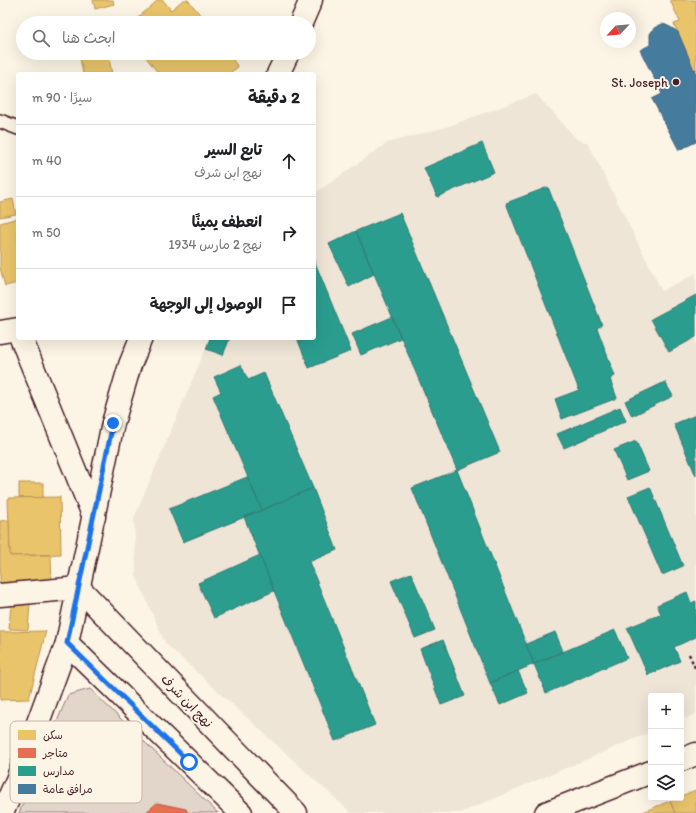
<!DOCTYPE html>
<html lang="ar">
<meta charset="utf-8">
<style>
body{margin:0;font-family:Itim,"Playpen Sans Arabic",sans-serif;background:#f2f2f2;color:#202124;direction:rtl}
.controls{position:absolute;right:12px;bottom:12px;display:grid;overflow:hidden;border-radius:4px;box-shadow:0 4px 16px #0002}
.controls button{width:36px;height:36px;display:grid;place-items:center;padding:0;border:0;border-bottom:1px solid #e0e0e0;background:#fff;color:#202124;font:20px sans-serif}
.compass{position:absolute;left:600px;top:12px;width:36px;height:36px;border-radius:50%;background:#fff;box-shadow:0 4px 16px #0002;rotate:244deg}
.stop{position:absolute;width:12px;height:12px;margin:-9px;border:3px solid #1a73e8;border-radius:50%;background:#fff}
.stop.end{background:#1a73e8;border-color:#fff;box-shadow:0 1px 4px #0008}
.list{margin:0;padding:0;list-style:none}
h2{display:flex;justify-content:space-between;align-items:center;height:52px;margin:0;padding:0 16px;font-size:17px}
h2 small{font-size:13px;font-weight:400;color:#757577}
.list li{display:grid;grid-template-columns:26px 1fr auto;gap:12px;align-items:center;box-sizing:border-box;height:72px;padding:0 16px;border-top:1px solid #e0e0e0}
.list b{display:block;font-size:15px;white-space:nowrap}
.list p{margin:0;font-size:13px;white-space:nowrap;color:#757577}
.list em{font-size:13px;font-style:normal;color:#757577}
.icon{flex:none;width:22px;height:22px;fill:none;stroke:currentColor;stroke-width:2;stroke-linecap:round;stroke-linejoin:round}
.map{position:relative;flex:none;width:696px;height:813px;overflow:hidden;direction:ltr}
.search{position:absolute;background:#fff;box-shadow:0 4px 16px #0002;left:16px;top:16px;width:300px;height:44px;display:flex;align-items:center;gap:10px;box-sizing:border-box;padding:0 14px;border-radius:22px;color:#757577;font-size:15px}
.panel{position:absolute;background:#fff;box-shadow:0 4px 16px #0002;left:16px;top:72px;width:300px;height:268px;border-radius:4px;direction:rtl}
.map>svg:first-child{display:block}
.built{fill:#eee5d7}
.green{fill:#e2d5ca;stroke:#967a7a}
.homes{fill:#e9c46a;stroke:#b99257}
.shops{fill:#e76f51;stroke:#b85746}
.schools{fill:#2a9d8f;stroke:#347771}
.public{fill:#457b9d;stroke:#465f7b}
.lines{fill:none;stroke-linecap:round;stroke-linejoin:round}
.service-casing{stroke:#4a1f2b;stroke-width:16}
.minor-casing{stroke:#4a1f2b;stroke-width:25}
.tertiary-casing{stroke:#4a1f2b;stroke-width:25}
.secondary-casing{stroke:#4a1f2b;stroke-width:25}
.path{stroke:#4a1f2b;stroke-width:2.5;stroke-dasharray:3 3;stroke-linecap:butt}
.service{stroke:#fcf5e5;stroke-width:13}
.minor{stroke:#fcf5e5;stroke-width:22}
.tertiary{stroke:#fcf5e5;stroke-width:22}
.secondary{stroke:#fcf5e5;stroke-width:22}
.route{stroke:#1a73e8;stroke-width:5}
.poi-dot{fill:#4a1f2b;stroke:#fcf5e5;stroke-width:1.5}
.labels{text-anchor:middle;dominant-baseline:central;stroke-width:4;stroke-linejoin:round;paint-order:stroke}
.poi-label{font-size:13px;fill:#4a1f2b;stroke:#fcf5e5;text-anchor:end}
.street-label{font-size:13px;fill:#4a1f2b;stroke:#fcf5e5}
.key{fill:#fcf5e5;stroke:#c7b5ad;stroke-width:1}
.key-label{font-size:11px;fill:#4a1f2b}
</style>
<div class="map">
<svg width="696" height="813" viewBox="0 0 696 813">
<rect width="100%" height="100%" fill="#fcf5e5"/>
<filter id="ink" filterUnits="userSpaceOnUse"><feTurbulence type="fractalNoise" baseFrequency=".025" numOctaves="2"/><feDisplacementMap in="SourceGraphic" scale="8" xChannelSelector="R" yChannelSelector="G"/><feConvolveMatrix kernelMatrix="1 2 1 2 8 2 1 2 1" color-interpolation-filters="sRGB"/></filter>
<g filter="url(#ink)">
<!-- built -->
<path class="built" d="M536,94L577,139L588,143L662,291L696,273V714L681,720V696H651V732L460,813H351L165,643L136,576L134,518L210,338H314V194L387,143L446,127Z"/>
<!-- green -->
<path class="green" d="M90,689L218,813H19L68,695Z"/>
<!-- homes -->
<g class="homes">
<path d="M93,0H113L114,4L95,9Z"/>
<path d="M158,0H163L171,10L183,0H188L203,18L202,23H132Z"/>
<path d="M670,0H696V69L694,70L674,24L680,22Z"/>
<path d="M79,53H108L112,74H83Z"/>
<path d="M149,53H228L238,67L231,72V74H159L145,56Z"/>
<path d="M13,199L16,214L0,217V202Z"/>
<path d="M18,218V283L5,286L0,268V223Z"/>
<rect x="19" y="483" width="24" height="15"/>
<path d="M60,497L61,554L10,556L8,498Z"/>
<path d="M9,520L10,556L51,555L52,587L0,589V521Z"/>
<path d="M11,603L30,604L28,630L9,629Z"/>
<path d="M46,631L29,699L0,700V632Z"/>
<path d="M696,790V813H675L670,801L676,798H681V796Z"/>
<path d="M670,801L675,813H640Z"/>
</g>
<!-- shops -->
<path class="shops" d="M157,803L186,809L188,813H145Z"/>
<!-- schools -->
<g class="schools">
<path d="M482,143L494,172L437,197L424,168Z"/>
<path d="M548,187L602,325L597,328L615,376L610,379L617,398L562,419L555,399L579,390L506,203Z"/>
<path d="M400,213L500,452L457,470L356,231Z"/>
<path d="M356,231L374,274L349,287L329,244Z"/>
<path d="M314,260L351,351L309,368L297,338H314Z"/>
<path d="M696,295V337L669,352L651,319Z"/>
<path d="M392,317L401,338L361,355L352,334Z"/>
<path d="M210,338H230L223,355L206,349Z"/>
<path d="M241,365L248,380L264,373L313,488L262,510L213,396L221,392L214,377Z"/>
<path d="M665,382L673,396L632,416L625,401Z"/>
<path d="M620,407L626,421L564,448L557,434Z"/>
<path d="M696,415V476L674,424Z"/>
<path d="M636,441L649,471L627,480L614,450Z"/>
<path d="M457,470L534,664L490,683L412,488Z"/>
<path d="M247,477L262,510L183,542L169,509Z"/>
<path d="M650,487L683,566L662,575L628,496Z"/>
<path d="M313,488L337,550L309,562L375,725L335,741L244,517L262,510Z"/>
<path d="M260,555L274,591L214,618L198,583Z"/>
<path d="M411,573L435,630L415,638L391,581Z"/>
<path d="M687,592L691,603L696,601V637L674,647L680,661L648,675L627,628L661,614L657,605Z"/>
<path d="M615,630L627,658L546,693L534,664Z"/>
<path d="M555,632L563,651L534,664L526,644Z"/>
<path d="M443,640L465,696L441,705L420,649Z"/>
<path d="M518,671L528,693L500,705L490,683Z"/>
</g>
<!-- public -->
<path class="public" d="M662,24L666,25L672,28L678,32L694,70L696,69V142L679,150L652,99L662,94L640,50L650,45V34L654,28Z"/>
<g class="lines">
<defs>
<path id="service" d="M0,121L18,128"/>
<g id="minor">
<path d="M0,332L18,329"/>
<path d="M21,338L94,517"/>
<path d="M0,595L79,588"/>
</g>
<g id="tertiary">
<path d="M301,23L311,0"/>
<path d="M278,74L288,53"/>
<path d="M79,588L296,813"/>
<path d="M67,643L241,813"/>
<path d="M2,813L17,780L67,643L113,423L130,365L141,338"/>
</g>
<g id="secondary">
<path d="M681,760L696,754"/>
<path d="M546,813L651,772"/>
</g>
</defs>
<!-- service casing -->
<use href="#service" class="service-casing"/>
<!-- minor casing -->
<use href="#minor" class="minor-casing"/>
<!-- tertiary casing -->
<use href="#tertiary" class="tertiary-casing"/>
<!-- secondary casing -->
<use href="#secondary" class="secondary-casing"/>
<!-- path -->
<path class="path" d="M689,654L696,670"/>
<!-- service -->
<use href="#service" class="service"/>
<!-- minor -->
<use href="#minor" class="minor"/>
<!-- tertiary -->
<use href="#tertiary" class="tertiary"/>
<!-- secondary -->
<use href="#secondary" class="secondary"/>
</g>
</g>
<g class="lines" filter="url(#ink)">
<!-- route -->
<path class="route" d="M113,423L67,643L189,762"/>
</g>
<!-- markers -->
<circle class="poi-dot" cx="676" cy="82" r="4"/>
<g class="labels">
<!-- poi labels -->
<g class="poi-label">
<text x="668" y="82">St. Joseph</text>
</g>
<!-- street labels -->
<g class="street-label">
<text transform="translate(187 701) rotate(46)">نهج ابن شرف</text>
</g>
</g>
<!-- legend -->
<rect x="10" y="721" width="132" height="82" rx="6" class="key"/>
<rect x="18" y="730" width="18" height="10" fill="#e9c46a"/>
<rect x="18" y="748" width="18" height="10" fill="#e76f51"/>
<rect x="18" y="766" width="18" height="10" fill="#2a9d8f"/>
<rect x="18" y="784" width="18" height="10" fill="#457b9d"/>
<g class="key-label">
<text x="43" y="739">سكن</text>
<text x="43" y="757">متاجر</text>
<text x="43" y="775">مدارس</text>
<text x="43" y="793">مرافق عامة</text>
</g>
</svg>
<div class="controls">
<button>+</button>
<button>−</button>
<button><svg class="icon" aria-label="layers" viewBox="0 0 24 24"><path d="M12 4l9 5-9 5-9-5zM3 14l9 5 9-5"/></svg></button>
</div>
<svg class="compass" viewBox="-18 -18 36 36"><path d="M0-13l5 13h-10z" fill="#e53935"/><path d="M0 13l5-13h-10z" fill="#757577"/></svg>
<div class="stop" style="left:189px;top:762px"></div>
<div class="stop end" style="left:113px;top:423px"></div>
<div class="search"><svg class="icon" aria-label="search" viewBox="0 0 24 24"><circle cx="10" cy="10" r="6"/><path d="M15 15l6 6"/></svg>ابحث هنا</div>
<section class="panel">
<h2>2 دقيقة<small>سيرًا · 90 m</small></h2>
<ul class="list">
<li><svg class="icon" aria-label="ahead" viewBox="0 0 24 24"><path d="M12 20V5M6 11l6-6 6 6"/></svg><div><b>تابع السير</b><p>نهج ابن شرف</p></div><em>40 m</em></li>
<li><svg class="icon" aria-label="right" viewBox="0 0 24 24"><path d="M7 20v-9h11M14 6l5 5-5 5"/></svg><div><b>انعطف يمينًا</b><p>نهج 2 مارس 1934</p></div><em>50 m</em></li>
<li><svg class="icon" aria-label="arrive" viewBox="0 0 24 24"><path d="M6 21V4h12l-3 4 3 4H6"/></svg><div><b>الوصول إلى الوجهة</b></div></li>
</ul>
</section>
</div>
